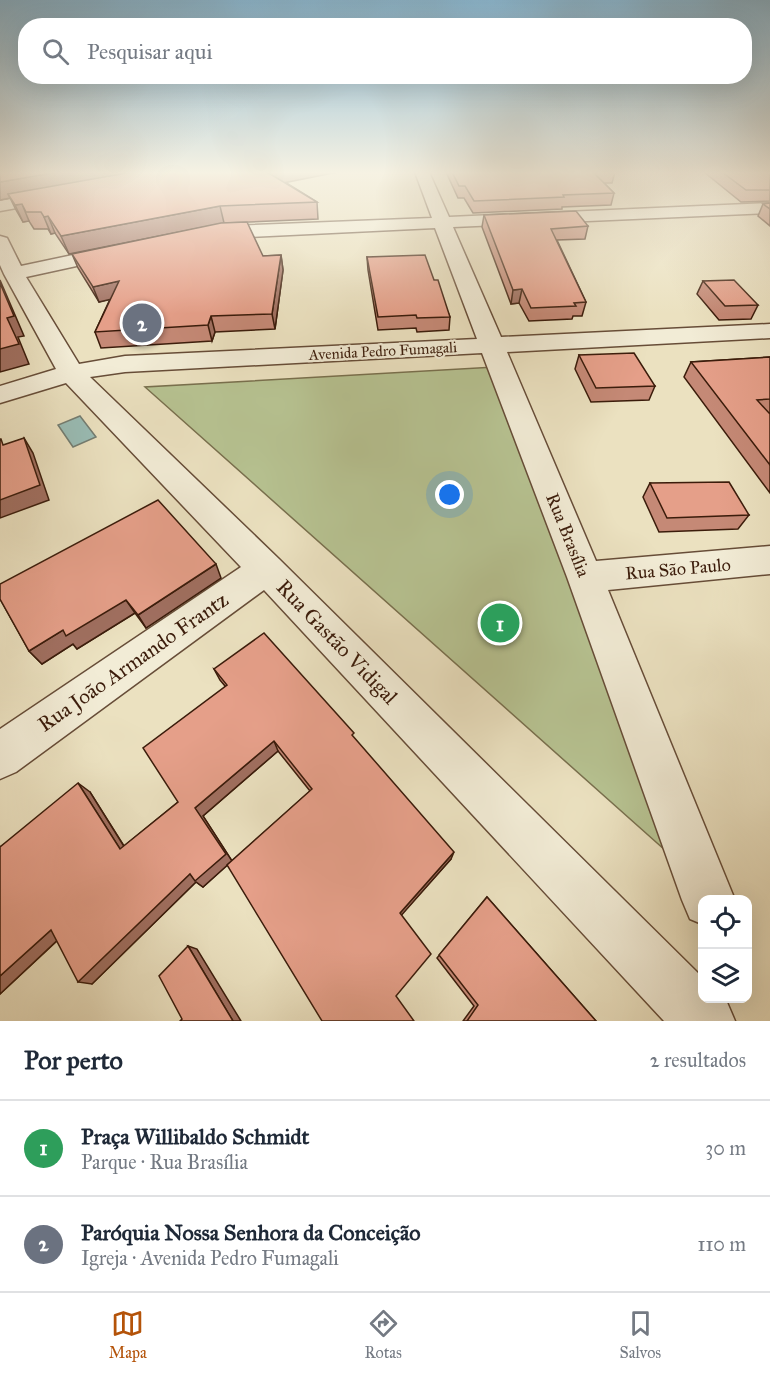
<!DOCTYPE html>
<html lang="pt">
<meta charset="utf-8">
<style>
body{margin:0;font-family:"IM FELL Great Primer",serif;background:#f6f6f7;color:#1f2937}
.controls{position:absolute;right:18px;bottom:18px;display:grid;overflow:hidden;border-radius:12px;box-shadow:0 6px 24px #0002}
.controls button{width:54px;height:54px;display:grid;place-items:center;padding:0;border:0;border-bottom:2px solid #e0e1e3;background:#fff;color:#1f2937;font:30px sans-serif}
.you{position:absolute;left:450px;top:495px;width:21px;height:21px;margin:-15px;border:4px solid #fff;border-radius:50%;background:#1a73e8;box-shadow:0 0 0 9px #1a73e833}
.badge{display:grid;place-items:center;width:39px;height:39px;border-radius:50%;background:#b45309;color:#fff;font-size:20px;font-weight:700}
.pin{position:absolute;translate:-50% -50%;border:3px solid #fff;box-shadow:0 2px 6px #0006}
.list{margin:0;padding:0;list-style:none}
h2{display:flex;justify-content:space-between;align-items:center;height:78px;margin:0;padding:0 24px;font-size:26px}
h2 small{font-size:20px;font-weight:400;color:#747a83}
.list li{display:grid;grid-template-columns:39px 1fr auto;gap:18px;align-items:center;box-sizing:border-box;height:96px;padding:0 24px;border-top:2px solid #e0e1e3}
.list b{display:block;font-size:22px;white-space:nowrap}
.list p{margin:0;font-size:20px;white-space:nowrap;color:#747a83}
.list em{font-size:20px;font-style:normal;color:#747a83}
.icon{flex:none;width:33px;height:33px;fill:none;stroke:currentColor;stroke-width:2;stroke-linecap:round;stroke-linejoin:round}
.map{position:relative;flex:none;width:770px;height:1021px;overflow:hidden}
.search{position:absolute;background:#fff;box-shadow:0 6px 24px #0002;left:18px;right:18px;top:18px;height:66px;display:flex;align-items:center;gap:15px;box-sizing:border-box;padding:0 21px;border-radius:24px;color:#747a83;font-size:22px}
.sheet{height:270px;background:#fff}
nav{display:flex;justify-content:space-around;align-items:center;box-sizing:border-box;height:84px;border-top:2px solid #e0e1e3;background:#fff;font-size:16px;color:#747a83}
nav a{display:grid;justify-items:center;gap:3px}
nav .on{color:#b45309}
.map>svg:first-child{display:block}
.green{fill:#b7c392;stroke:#79704e;stroke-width:1.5}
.water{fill:#99bdb6;stroke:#737d72;stroke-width:1.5}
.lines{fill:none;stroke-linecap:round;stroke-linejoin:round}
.minor-casing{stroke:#674d38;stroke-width:3}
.minor{fill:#f2ecd6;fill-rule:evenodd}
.wall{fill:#c58976;stroke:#3b1c0b;stroke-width:1.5;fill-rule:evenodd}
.shaded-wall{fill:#a06f60;stroke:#3b1c0b;stroke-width:1.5}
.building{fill:#e59f89;stroke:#3b1c0b;stroke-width:1.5}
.labels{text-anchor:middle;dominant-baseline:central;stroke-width:4.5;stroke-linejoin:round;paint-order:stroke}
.far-street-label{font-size:15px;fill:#3b1c0b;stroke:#f2ecd6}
.street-label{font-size:18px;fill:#3b1c0b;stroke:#f2ecd6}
.near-street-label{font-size:21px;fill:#3b1c0b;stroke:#f2ecd6}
</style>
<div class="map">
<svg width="770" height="1021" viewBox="0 0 770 1021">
<rect width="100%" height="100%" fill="#ebe1c0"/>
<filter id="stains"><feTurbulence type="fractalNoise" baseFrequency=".00333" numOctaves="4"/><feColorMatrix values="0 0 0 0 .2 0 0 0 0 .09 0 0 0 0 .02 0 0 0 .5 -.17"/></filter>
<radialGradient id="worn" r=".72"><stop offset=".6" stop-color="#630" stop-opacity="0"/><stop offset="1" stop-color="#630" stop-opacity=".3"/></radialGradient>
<!-- green -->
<path class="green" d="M495,367L675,859L145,387Z"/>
<!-- water -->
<path class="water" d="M80,416L96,437L73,447L58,425Z"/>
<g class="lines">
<defs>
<g id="minor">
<path d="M415,172H429L449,217L770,203V213L453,227L501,337L770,324V338L507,352L596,561L770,546V574L608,590L735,900H702V924L690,919L682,900L567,577L482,353L125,372L90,377L279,559L702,977V998L726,1000L735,1021H664L264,590L16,772L0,779V729L241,567L66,383L0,403V386L56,369L4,274L0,265V236L7,238L21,266L120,245L130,251L127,255L26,277L79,364L125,356L477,339L435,228L205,239L196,233L205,227L432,218Z"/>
<path d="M55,191L63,196L61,200L0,211V201Z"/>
</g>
</defs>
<!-- minor casing -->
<use href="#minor" class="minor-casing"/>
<!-- minor -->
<use href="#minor" class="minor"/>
</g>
<!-- wall -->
<g class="wall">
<path d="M0,172L285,182L317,202L318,219L224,223L69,254L55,233L51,234L48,229H34L29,221L23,222L16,210L10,198L0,200Z"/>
<path d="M446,172H615L612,183H604L614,193L611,205L562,207V209L473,213L464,198H458Z"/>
<path d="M704,172H770V201L741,202Z"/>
<path d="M770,203V226L758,216L763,204Z"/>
<path d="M484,215L588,226L585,239L557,240L586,302L582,316H573L572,319L529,321L519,303L511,304L482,227Z"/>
<path d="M72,254L263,256L281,255L283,270L275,329L215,332L212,341L101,348L95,332L110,299L99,302L78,268Z"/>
<path d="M367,257L434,280L450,317L449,330L417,332L416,328L378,330L368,270Z"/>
<path d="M703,281L758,305L751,319L719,320L697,294Z"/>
<path d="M579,355L655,386L649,400L591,402L575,369Z"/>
<path d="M770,357V413H769L770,414V493L684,377L691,362Z"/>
<path d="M650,483L749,515L738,529L659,532L643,497Z"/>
<path d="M221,578L146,628L135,613L77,649L73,644L42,664L29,651L0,599Z"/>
<path d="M214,669L354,738L451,859L401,915L227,865L203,887L196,882L92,984L57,941L0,994V847L90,792L124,846L178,802L225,686L220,680ZM278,751L310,791L232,861L203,816Z"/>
<path d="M487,897L596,1021H463L474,1006L437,958Z"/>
</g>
<!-- shaded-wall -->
<g class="shaded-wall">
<path d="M58,172H147L8,194L10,198L0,200V182Z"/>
<path d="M266,172H338L268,186Z"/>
<path d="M22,204L29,221L23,222L15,205Z"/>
<path d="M220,206L224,223L69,254L61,236Z"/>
<path d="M48,216L55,233L51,234L44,217Z"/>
<path d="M281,255L283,270L275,329L272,314Z"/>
<path d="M0,280L24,336L18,337L29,364L0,372V349L7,318Z"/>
<path d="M119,281L125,296L99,302L93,287Z"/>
<path d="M522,289L519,303L511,304L513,290Z"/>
<path d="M211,316L215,332L212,341L208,325Z"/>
<path d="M24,438L33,453L49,500L0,518V500Z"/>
<path d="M216,564L221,578L146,628L138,615Z"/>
<path d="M126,600L135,613L77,649L73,644L42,664L29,651L63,630Z"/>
<path d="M274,741L278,751L203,816L232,861L203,887L196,882L92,984L78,982L195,808Z"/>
<path d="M78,783L90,792L130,856L120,849Z"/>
<path d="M454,852L451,859L399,918L400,913Z"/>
<path d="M51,930L65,933L0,994V976Z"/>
<path d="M188,946L197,949L241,1021H233Z"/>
</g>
<!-- building -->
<g class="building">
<path d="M0,172H58L0,182Z"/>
<path d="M132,172H267L317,202L220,206L61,236L48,216L44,217L41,212H26L22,204L15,205L8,194Z"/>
<path d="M452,172H614H593L614,193L563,195L564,197L474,201L465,186H459Z"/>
<path d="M722,172H770V190H746Z"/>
<path d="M770,203V209L763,204Z"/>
<path d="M576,211L588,226L551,229L586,302L574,303L576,306L531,308L522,289L513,290L484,215Z"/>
<path d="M247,222L263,256L281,255L272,314L211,316L208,325L95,332L119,281L93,287L72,254L221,223Z"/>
<path d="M425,255L434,280H438L450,317L417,318L416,315L378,317L367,257Z"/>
<path d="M734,280L758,305L725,306L703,281Z"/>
<path d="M0,283L14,316L7,318L19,344L0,349Z"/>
<path d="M634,353L655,386L596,388L579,355Z"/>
<path d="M770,357V399L757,400L770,414V465L691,362Z"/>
<path d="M24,438L40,485L0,500V439H1L3,445Z"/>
<path d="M729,482L749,515L667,518L650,483Z"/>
<path d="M158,500L216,564L138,615L126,600L66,636L63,630L29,651L0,599V584Z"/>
<path d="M264,633L354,733L352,735L454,852L400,913L431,954L396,996L414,1021H322L227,865L312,789L274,741L195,808L226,854L195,881L190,874L78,982L51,930L0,976V847L78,783L120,849L178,802L143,748L227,685L214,669Z"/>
<path d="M487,897L596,1021H467L478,1005L439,955Z"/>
<path d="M188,946L233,1021H180L182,1019L159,976Z"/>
</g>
<!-- sky -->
<linearGradient id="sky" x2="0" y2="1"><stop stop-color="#88b8d4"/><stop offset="0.55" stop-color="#f6f2e3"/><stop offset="1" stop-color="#f6f2e3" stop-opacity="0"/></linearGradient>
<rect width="770" height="314" fill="url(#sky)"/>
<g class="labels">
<!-- far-street labels -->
<g class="far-street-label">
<text transform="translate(383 351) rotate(-3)">Avenida Pedro Fumagali</text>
</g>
<!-- street labels -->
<g class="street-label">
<text transform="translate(568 535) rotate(68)">Rua Brasília</text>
<text transform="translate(678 569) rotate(-5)">Rua São Paulo</text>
</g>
<!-- near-street labels -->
<g class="near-street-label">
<text transform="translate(337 642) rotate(46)">Rua Gastão Vidigal</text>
<text transform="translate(133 662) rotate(-35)">Rua João Armando Frantz</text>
</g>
</g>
<rect width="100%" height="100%" filter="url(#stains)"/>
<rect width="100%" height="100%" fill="url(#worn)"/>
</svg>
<div class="controls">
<button><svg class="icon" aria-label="locate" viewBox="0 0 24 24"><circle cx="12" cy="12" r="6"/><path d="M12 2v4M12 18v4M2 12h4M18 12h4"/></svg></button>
<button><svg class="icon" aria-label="layers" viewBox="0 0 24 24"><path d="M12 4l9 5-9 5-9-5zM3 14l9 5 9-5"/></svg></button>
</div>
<div class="you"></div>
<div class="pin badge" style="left:500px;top:623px;background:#2e9e5b">1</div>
<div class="pin badge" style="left:142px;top:323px;background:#6b7280">2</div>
<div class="search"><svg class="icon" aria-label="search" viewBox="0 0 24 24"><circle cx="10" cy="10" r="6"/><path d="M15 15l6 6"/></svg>Pesquisar aqui</div>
</div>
<section class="sheet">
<h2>Por perto<small>2 resultados</small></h2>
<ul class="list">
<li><span class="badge" style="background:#2e9e5b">1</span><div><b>Praça Willibaldo Schmidt</b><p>Parque · Rua Brasília</p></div><em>30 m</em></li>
<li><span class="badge" style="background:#6b7280">2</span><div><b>Paróquia Nossa Senhora da Conceição</b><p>Igreja · Avenida Pedro Fumagali</p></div><em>110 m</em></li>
</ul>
</section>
<nav>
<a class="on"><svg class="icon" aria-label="map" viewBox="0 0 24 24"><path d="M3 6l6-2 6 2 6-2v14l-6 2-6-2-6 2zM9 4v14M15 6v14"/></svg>Mapa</a>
<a><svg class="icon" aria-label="directions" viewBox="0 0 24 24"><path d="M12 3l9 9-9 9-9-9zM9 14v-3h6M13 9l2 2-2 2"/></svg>Rotas</a>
<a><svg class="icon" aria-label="saved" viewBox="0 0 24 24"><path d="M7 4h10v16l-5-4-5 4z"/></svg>Salvos</a>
</nav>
